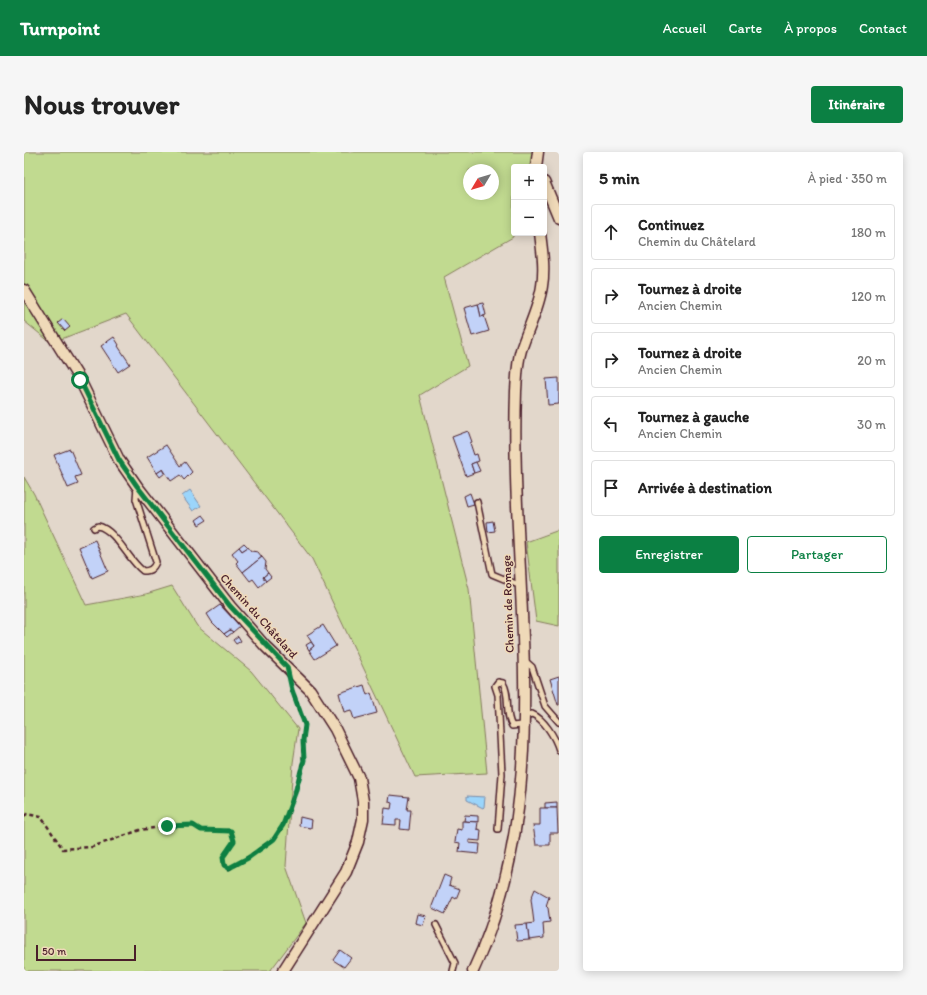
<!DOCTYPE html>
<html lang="fr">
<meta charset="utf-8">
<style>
body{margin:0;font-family:Itim,sans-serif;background:#f6f6f6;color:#222}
.controls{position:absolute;right:12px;top:12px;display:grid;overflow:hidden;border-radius:4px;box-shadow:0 2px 10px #0003}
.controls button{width:36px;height:36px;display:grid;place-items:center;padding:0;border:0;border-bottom:1px solid #e0e0e0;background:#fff;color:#222;font:20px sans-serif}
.compass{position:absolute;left:439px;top:12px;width:36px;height:36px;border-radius:50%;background:#fff;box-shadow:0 2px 10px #0003;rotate:232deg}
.scale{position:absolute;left:12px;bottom:10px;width:100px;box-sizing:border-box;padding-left:4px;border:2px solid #4a1f2b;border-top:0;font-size:11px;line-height:14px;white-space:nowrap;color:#4a1f2b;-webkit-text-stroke:3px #efd9b8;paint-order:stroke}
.stop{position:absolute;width:12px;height:12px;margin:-9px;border:3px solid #0b8043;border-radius:50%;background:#fff}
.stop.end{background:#0b8043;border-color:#fff;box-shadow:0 1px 4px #0008}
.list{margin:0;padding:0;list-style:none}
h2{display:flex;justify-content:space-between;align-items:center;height:52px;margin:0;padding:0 16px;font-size:17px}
h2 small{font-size:13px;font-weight:400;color:#767676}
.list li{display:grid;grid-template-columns:26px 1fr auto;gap:12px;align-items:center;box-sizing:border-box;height:56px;margin:0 8px 8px;padding:0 8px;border:1px solid #e0e0e0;border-radius:4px}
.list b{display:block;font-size:15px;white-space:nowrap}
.list p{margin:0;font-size:13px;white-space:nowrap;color:#767676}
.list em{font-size:13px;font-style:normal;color:#767676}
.actions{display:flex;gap:8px;padding:12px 16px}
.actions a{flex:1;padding:9px 0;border:1px solid #0b8043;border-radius:4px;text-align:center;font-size:14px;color:#0b8043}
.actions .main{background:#0b8043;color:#fff}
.icon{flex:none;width:22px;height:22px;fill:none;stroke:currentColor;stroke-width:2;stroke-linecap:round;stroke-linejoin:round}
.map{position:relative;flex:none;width:535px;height:819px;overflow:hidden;border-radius:4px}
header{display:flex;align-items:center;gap:24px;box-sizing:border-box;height:56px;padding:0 20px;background:#0b8043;color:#fff}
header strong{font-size:19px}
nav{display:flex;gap:22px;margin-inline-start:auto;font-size:14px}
.intro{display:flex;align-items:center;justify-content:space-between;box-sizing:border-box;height:96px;padding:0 24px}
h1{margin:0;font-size:28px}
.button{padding:10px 18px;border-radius:4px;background:#0b8043;color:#fff;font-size:14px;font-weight:700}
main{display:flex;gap:24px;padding:0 24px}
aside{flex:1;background:#fff;border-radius:4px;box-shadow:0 2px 10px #0003}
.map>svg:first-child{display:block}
.green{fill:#c1da90;stroke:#867c5e;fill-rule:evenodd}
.water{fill:#9bd5fb;stroke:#7b8ca8}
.building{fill:#c2d2f8;stroke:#4a1f2b}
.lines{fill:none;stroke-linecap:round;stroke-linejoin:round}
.lane-casing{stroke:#4a1f2b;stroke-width:8}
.street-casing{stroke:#4a1f2b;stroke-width:13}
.path{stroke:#4a1f2b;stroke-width:2.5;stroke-dasharray:4 3;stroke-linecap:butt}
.lane{stroke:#efd9b8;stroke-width:5}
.street{stroke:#efd9b8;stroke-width:10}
.route{stroke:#0b8043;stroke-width:5}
.labels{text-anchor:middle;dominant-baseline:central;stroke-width:3;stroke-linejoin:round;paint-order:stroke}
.street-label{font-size:12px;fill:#4a1f2b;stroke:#efd9b8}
</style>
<header>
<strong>Turnpoint</strong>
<nav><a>Accueil</a><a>Carte</a><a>À propos</a><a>Contact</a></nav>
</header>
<div class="intro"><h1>Nous trouver</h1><a class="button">Itinéraire</a></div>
<main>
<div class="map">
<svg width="535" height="819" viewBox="0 0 535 819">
<rect width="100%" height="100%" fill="#e2d7cb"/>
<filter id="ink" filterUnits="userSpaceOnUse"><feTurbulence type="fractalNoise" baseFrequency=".025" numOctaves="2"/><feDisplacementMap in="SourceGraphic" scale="8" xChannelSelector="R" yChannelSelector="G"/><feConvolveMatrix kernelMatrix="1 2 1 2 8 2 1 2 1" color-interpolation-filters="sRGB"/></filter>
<g filter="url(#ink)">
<!-- green -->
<g class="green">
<path d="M0,0H510L506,15H490L489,85L420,125L444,214L396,243L445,437L463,621L391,625L288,407L102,162L27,191L0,169ZM445,18H469V42H445Z"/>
<path d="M0,325L10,342L62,453L122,442L148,434L173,474L227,519L274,577L269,611L262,714L282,771L246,819H0Z"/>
<path d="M535,378V474L512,469L502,390Z"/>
</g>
<!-- water -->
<g class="water">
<path d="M166,338L177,354L169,359L158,344Z"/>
<path d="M443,644L461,645L460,655L459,656L443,648Z"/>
</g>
<!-- building -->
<g class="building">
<path d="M459,151L462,163L457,165L454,152Z"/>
<path d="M454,152L457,165L460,164L465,179L448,184L440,156Z"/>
<path d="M39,167L46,175L41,179L34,171Z"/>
<path d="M90,185L95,193L94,194L106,212L94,220L77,194Z"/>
<path d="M535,226V252L524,253L522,227Z"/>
<path d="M444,279L448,290L446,291L450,303L453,302L455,309L447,312L450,321L442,324L428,285Z"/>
<path d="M142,293L156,314L161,310L168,320L160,328L156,323L147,329L139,317L133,321L123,305Z"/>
<path d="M46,297L57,323L51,325L54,332L44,336L30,303Z"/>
<path d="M452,310L456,319L450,321L447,312Z"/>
<path d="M139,317L141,321L136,325L133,321Z"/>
<path d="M446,341L450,352L443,354L440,344Z"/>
<path d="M179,363L183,368L175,373L172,368Z"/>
<path d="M469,369L471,379L464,380L463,370Z"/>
<path d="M71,388L84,419L68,426L55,395Z"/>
<path d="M220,391L224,395L218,399L215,395Z"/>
<path d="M215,395L218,399L224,395L227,399L234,400L238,405L219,420L212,411L214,409L208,401Z"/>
<path d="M238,405L242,410L241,417L244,421L239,425L242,429L235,435L229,427L226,429L219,420Z"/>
<path d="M244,421L247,425L242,429L239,425Z"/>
<path d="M196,453L216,474L209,480L206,478L200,482L188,470L183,462Z"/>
<path d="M299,473L312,494L291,507L285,498L290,494L283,483Z"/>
<path d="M206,478L209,480L203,485L200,482Z"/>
<path d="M214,484L217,489L212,492L209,488Z"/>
<path d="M287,490L290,494L285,498L282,493Z"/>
<path d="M535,524V553H534L526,527Z"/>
<path d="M340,533L343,543L347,541L353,561L330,567L327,558L320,560L315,541Z"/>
<path d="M366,643L385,645L383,658H387L385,678L376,677L377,668H372V673L359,672L361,656L367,657L368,651L365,650Z"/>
<path d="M533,650V656H521V651Z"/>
<path d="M516,656H533L534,681H526V693H512L509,673H516Z"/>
<path d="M441,663L454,664V670L440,669Z"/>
<path d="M276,665L288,668L287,676L275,674Z"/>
<path d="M438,669L454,670L453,677L457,678L456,689L445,688V691L456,692L455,702L435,700L436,691L431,690L433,677L438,678Z"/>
<path d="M420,723L427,726L425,733L436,737L432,747L429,745L421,762L408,756V754Z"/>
<path d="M511,737L525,745L522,754L524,756L526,770L519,771L520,786L505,788L503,772L510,771L507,747Z"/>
<path d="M393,762L402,764L399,773L391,771Z"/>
<path d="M503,772L505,788L493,789L491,773Z"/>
<path d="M316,798L327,806L320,815L309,808Z"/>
</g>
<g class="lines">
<defs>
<g id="lane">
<path d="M453,350L468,422L497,434"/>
<path d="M70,376L74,374C92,378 104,408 119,419C126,419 129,417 132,410L112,347L113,335"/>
<path d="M500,508L508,515L521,554L535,570"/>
<path d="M474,677L478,622L474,543L471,534L474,530L479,531C487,544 480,561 488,574L497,573L500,564L508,562C520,567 531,585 535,598"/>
<path d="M412,773L431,811L429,819"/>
</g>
<g id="street">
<path d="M512,15L514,0"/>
<path d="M520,30L535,66"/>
<path d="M0,138L56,228L95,308L113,334L206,454L241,494L286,538L311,577L335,626L339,649V667L334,690L322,720L259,819"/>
<path d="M449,819C535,637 485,432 492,239C493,225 493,211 497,198C504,176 515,156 518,134C521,116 518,98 516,81"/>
</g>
</defs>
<!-- lane casing -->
<use href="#lane" class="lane-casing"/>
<!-- street casing -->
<use href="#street" class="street-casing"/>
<!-- path -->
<path class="path" d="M0,664L3,662L17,665L39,697L68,695L116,678L143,674L169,673L177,678L207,679L210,689L199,705L200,713L205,717L223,706L250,687L259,673L271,641L279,608V588L281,573L268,537"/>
<!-- lane -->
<use href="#lane" class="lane"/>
<!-- street -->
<use href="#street" class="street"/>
</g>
</g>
<g class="lines" filter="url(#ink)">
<!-- route -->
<path class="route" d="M56,228L95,308L113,334L206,454L263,515L268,538L281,573L279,588L280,608L271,641L259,673L250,687L224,706L205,716L200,713L199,705L210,689L207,679L177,678L169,673L143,674"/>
</g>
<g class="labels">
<!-- street labels -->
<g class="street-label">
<text transform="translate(484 452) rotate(-92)">Chemin de Romage</text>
<text transform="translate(235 464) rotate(48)">Chemin du Châtelard</text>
</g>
</g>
</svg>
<div class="controls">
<button>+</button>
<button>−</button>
</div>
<svg class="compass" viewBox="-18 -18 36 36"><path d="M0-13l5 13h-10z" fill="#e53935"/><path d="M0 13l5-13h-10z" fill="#767676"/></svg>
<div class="scale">50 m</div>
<div class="stop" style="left:56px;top:228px"></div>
<div class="stop end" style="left:143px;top:674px"></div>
</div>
<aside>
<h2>5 min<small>À pied · 350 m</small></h2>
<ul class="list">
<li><svg class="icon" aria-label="ahead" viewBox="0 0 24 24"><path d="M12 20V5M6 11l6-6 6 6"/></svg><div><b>Continuez</b><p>Chemin du Châtelard</p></div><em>180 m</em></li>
<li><svg class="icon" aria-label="right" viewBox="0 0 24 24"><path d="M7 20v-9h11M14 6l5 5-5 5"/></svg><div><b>Tournez à droite</b><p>Ancien Chemin</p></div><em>120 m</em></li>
<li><svg class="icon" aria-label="right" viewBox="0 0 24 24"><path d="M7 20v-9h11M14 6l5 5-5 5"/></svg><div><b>Tournez à droite</b><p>Ancien Chemin</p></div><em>20 m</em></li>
<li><svg class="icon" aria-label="left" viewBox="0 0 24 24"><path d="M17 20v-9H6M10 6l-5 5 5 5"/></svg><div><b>Tournez à gauche</b><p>Ancien Chemin</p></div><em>30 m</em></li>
<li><svg class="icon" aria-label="arrive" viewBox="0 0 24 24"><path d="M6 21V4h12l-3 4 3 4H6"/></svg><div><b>Arrivée à destination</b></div></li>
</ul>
<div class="actions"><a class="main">Enregistrer</a><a>Partager</a></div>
</aside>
</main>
